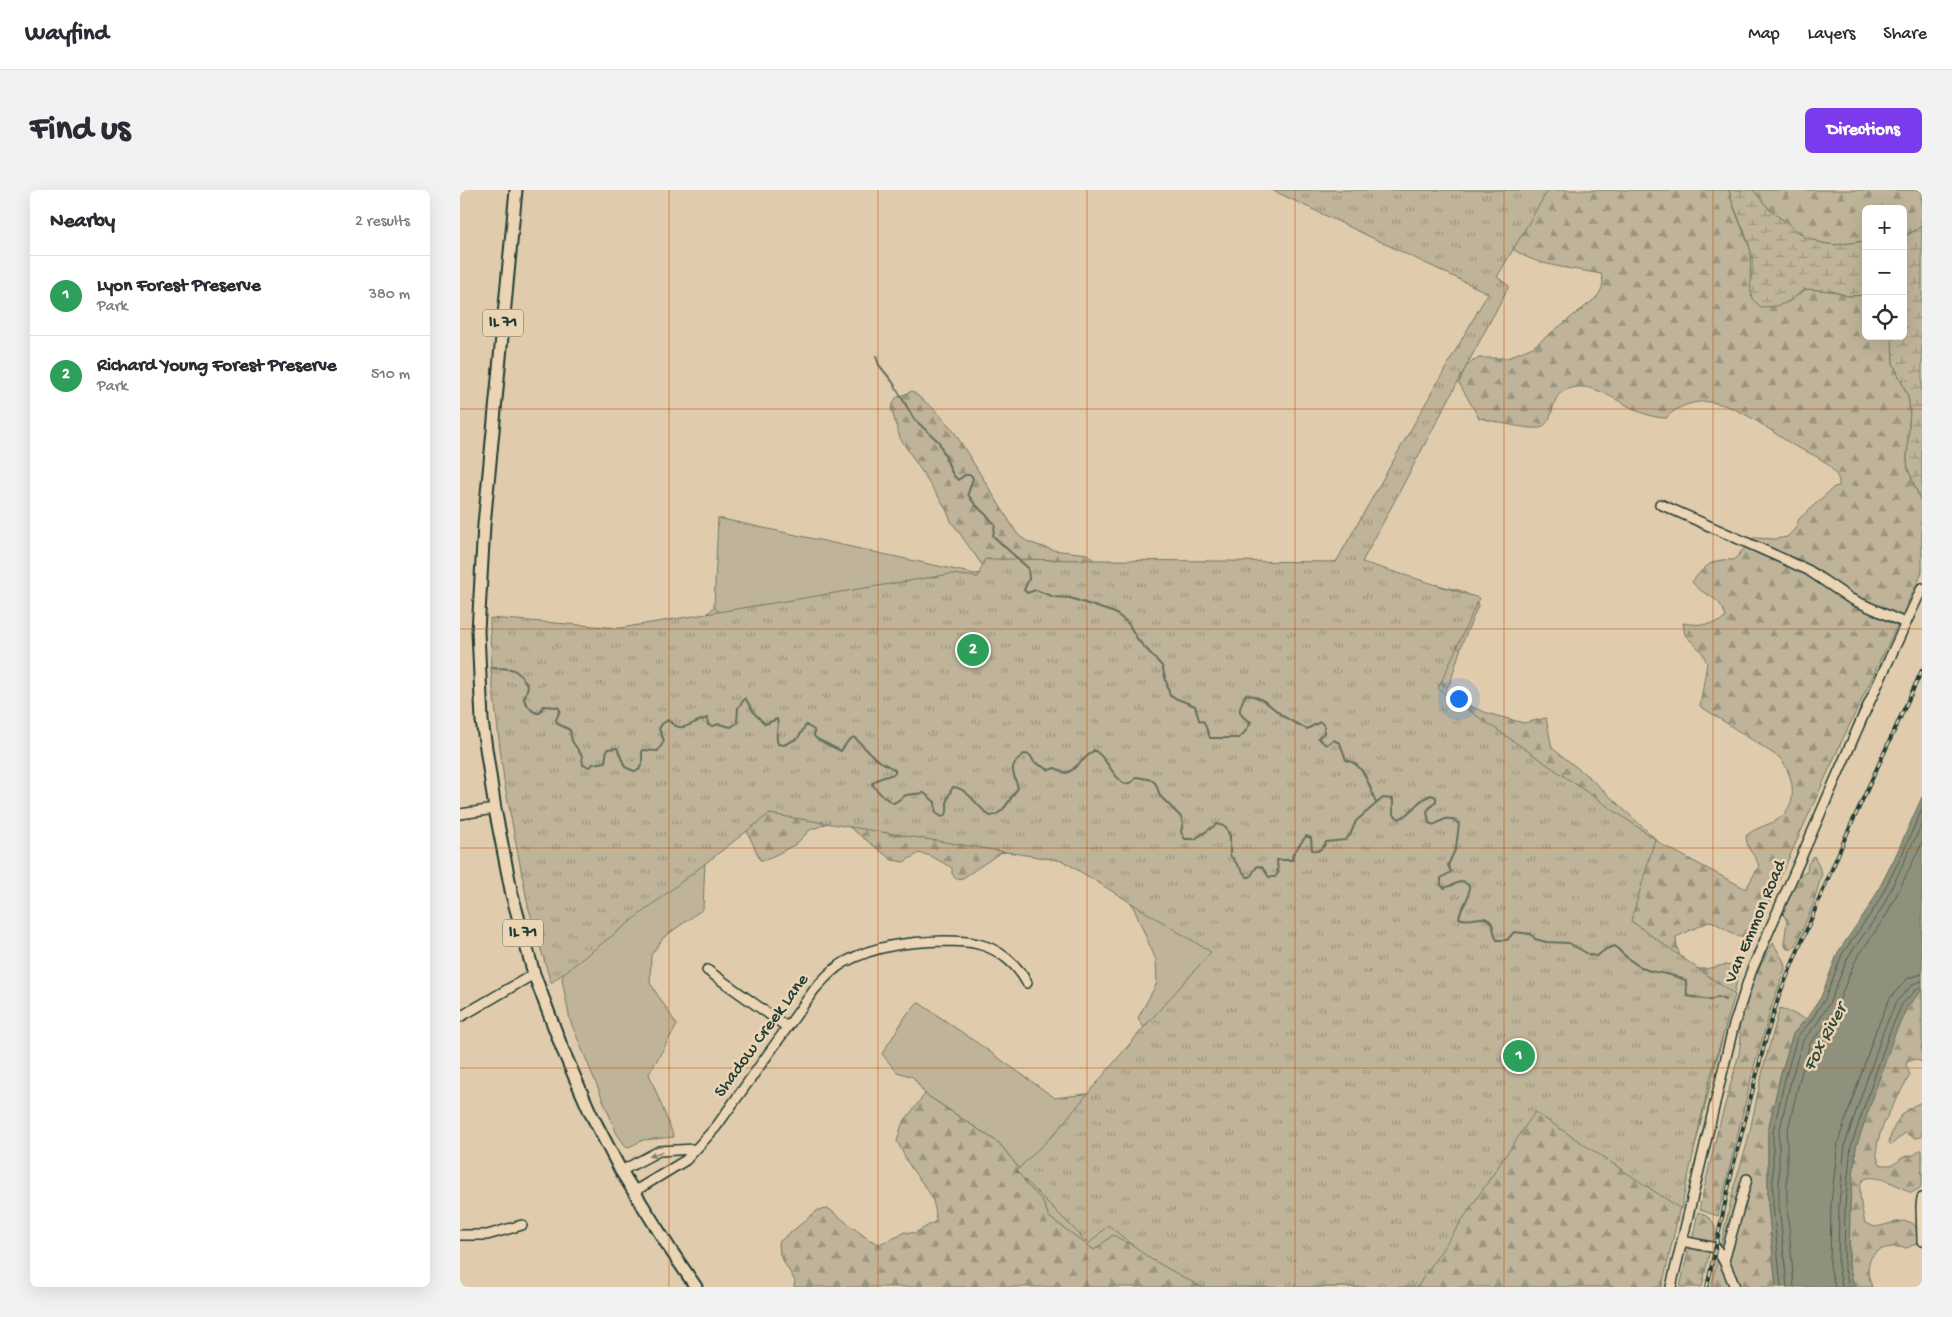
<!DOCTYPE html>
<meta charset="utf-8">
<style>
body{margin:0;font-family:"Gochi Hand",sans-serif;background:#f2f2f3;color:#2b2b33}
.controls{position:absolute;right:15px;top:15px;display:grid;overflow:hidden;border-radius:8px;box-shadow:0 5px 20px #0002}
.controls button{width:45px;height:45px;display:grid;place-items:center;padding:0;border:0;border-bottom:1px solid #e1e1e2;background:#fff;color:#2b2b33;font:25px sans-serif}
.you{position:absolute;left:998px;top:508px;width:18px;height:18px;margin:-12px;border:4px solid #fff;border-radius:50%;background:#1a73e8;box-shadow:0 0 0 8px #1a73e833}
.badge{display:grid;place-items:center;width:32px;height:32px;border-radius:50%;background:#7c3aed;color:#fff;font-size:16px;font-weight:700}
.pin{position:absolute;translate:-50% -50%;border:2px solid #fff;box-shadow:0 1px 5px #0006}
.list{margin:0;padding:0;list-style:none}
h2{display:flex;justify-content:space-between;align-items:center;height:65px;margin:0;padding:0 20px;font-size:21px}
h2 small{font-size:16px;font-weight:400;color:#7c7c81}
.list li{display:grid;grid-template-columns:32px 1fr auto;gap:15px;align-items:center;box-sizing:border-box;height:80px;padding:0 20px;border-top:1px solid #e1e1e2}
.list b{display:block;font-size:19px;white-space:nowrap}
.list p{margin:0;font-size:16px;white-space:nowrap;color:#7c7c81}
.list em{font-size:16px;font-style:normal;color:#7c7c81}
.icon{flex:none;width:28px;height:28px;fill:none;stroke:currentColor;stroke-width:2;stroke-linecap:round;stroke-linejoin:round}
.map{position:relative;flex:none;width:1462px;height:1097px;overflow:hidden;border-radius:8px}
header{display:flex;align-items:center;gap:30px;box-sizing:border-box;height:70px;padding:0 25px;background:#fff;border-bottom:1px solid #e1e1e2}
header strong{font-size:24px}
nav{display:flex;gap:28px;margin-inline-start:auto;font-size:18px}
.intro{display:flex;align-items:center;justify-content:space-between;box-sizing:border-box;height:120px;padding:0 30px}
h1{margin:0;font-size:35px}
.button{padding:12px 22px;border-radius:8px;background:#7c3aed;color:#fff;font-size:18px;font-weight:700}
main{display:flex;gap:30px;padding:0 30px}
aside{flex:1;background:#fff;border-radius:8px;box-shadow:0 5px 20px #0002}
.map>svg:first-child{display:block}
.grass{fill:#bfb499;stroke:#6f7866}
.forest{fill:url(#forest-firs);stroke:#6f7866}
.wetland{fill:url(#wetland-marsh);stroke:#6f7866}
.park{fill:url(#park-tufts);stroke:#6f7866}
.water{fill:#90917b;stroke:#636f5f}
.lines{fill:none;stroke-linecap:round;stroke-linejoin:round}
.shore{stroke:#4c5f50;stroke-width:1}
.stream{stroke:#636f5f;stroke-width:2}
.minor-casing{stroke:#1f3d34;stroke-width:12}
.major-casing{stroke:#1f3d34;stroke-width:15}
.minor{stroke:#ecd5b5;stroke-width:9}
.major{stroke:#ecd5b5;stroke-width:11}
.rail-casing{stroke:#1f3d34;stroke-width:4}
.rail{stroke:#ecd5b5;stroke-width:2;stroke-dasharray:5.5;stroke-linecap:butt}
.oneway{fill:#7b816e}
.grid{fill:none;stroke:#b65216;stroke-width:1;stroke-opacity:0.55}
.labels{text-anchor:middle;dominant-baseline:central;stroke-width:5;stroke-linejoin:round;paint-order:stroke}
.shield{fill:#ecd5b5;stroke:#5c6b5b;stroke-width:1}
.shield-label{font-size:16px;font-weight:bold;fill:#1f3d34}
.street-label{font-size:18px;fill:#1f3d34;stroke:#ecd5b5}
.water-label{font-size:19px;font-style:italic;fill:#304a3f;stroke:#ecd5b5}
</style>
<header>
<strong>Wayfind</strong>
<nav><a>Map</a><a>Layers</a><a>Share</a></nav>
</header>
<div class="intro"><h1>Find us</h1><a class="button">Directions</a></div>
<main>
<aside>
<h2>Nearby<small>2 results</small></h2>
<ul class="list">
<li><span class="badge" style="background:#2e9e5b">1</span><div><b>Lyon Forest Preserve</b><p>Park</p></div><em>380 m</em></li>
<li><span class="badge" style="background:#2e9e5b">2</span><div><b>Richard Young Forest Preserve</b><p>Park</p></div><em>510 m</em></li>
</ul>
</aside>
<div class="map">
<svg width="1462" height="1097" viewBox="0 0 1462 1097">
<defs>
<pattern id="forest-firs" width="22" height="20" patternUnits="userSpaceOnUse" patternTransform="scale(1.25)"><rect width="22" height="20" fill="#bfb499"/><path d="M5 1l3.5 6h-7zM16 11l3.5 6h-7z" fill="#9b947e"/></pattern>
<pattern id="wetland-marsh" width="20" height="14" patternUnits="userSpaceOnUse" patternTransform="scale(1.25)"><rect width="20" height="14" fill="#bfb499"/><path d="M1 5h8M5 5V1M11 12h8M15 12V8" fill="none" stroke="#9b947e"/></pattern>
<pattern id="park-tufts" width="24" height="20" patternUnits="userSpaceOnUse" patternTransform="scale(1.25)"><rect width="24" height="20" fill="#bfb499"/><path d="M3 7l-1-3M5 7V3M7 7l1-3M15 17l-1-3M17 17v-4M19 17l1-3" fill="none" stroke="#9b947e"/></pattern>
</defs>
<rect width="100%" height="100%" fill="#e0ccad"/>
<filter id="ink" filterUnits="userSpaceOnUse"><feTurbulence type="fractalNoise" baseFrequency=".02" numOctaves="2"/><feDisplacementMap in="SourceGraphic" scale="10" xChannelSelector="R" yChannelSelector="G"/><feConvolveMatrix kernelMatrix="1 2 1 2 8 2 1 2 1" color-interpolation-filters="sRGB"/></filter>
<g filter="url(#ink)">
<!-- grass -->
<g class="grass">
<path d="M258,328L515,384L527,382L547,421L265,427L254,417Z"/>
<path d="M247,620L243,719L204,747L191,765L190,793L217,835L189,884L214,947L183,950L167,958L157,944L110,830L102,790L105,776Z"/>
<path d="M662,691L765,760L706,1057L634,1060L589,1027L582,1010L566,994L558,977L539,953L465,904L453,887L437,882L422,864L447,824L458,812L516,852L595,908L633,903L685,840L678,828L697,793L696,770Z"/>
</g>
<!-- forest -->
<g class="forest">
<path d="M992,0H1269L1274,18L1291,61L1290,87L1328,112L1346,99L1372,101L1388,106L1406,105V146H1433V173L1448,206L1450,219L1447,268L1448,279L1462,314V383L1381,553L1309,712L1291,746H1278L1251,731L1216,747C1217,768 1226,783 1250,778C1255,778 1260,775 1265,775C1269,775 1273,777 1277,778L1279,783L1226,991L1202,1097H334L335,1091L320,1065L319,1052L358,1020L369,1019L408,1049L419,1054L439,1046L444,1042L455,1043L476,1031C475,1003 467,1001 452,979C446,971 442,960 437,951L442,934L465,904L539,953L558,977L566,994L582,1010L589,1027L634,1060L653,1045L678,1058L765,760L710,711L570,658L540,663L503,688L496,689L492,684V678L471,666L459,663L444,672L432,670L379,629L350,640L336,654L306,670H300L283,632L214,457L254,417L265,427L351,516L527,382L491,331L485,317L440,248L431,218L436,208L452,201L475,220L493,240L558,345L568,352L593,360L627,364L636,372L658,407L879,371L1002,401L1017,410L1018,416L1003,451L990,493L986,499L1012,517L1030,524L1064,533L1086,528L1092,558L1130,588L1201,654L1286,699L1299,676C1295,663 1287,662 1286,646C1294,638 1307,636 1317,630C1340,615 1334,586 1320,568L1240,516L1247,473L1242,462L1225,445L1223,433C1237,435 1253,436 1266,428C1260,403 1245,409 1232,392C1245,376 1252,368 1274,370L1293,348L1316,349L1327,347L1335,339L1339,329L1374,297L1379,296C1380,288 1375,282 1369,276C1360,266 1345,262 1333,255C1307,239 1282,217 1251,212C1235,210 1217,216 1206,228C1173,228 1145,194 1117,197C1085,201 1099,226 1082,237C1075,242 1029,230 1019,228L999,193L1005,178L1013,170L1019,168H1047L1073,157L1136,108C1142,99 1145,95 1141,84C1121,80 1100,78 1080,72C1045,63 1016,25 992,0Z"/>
<path d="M1293,0H1462V36L1443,48V19H1406V51L1375,55L1362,53L1345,47L1310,20Z"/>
<path d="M1354,666L1362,683L1353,715L1336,755L1332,759H1327L1324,754L1327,731L1323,724C1325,717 1334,689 1340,685C1342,684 1345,683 1347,682L1348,674Z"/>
<path d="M1313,753L1324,772L1325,779L1312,815L1294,877L1258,1026L1240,1020V1016L1257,944L1279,864L1281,850L1279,837L1295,786Z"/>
<path d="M1462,800V872L1455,869L1447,872L1446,875L1450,885C1440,904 1406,954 1420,974C1440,979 1436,965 1454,965L1460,960H1462V990L1460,998L1451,1003C1442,997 1413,982 1403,990C1396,996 1403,1025 1405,1033L1415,1037C1431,1035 1462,1018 1457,1053L1447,1058C1418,1053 1400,1066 1412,1097H1394L1389,1075L1390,1014L1396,957L1433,846L1447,817Z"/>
<path d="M1320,818L1346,829L1333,844L1320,887L1308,941V1015L1316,1097H1251L1275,993L1287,954L1304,875Z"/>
<path d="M1462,912V947L1455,948L1445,943L1431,955L1429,952C1434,932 1443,919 1462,912Z"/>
<path d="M1238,1022C1257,1030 1257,1037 1253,1055L1232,1051Z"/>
<path d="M1232,1055L1250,1059L1242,1097H1220L1228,1062Z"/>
</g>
<!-- wetland -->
<g class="wetland">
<path d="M1269,0H1293L1310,20L1345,47L1362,53L1375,55L1406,51V105L1388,106L1372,101L1346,99L1328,112L1317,116L1301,117L1292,109C1288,93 1295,77 1291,62C1286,41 1274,22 1269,0Z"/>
<path d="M1462,36V314L1448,279L1447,268L1450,219L1448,206L1433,173L1432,149L1433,146H1443V48Z"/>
</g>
<!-- park -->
<path class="park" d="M812,0H1088L1037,87L1049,96L902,372L1019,408L978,499L1195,649L1171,731L1275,805L1250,888L1221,1019L1075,922L957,1097H741L689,1068L648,1035L629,1054L556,981L594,944L678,844L751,762L603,671L309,624L91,793L68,716L44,591L31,482L30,428L160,438L491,384L518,387L525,369L876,372L1028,103Z"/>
<!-- water -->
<path class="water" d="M1462,607V800L1447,817L1434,846L1396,957L1390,1014L1389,1075L1394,1097H1316L1308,1015V941L1320,887L1333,844L1346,829L1361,807L1378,762L1411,714L1435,667Z"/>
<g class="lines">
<!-- shore -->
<g class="shore">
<path d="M1321,1097L1313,1015V942L1325,889L1337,847L1350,832L1365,809L1382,764L1416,716L1440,669L1462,619"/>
<path d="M1327,1097L1319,1015V943L1331,890L1343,850L1356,835L1370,812L1388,767L1421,720L1462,634"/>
<path d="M1334,1097L1327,1014V944L1339,892L1350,853L1362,840L1377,816L1395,771L1427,724L1462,653"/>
<path d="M1375,1097L1370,1076L1371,1014L1378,952L1416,840L1430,808L1448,788L1462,784"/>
<path d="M1382,1097L1378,1075L1379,1014L1385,954L1423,842L1436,812L1453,794L1462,791"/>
<path d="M1389,1097L1384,1075L1385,1014L1391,956L1429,844L1442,814L1457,799L1462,797"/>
</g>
<!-- stream -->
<g class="stream">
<path d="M416,166L419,175L432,191L454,229L479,252L493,285L498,290L505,285H511L513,288L508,304C514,317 527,323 535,335L533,346L568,378L569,389L564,400L567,403L576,400L594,407L610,408L655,423L668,433L678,450L702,476L710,506L735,516L739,530L744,532L750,548H779L785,542L791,532C775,524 779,518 786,504C803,508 807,513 819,523C827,530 838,534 847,539L860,532L864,535V543L858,548L866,555L873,550L880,553L886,570C905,574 909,596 916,613"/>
<path d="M32,478C54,479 55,476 68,496L64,510C68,516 73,524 80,523L83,516L98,517L100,520L96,530L98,534L110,540L112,551L122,566L123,575L130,577L133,574L145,572L147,559L157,558L165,577L174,581L179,580L182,573V560L198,561L204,551L199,539L202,534L208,530C223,546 231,531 248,528V535L253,536L259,534L271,537L277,533L278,518L285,508L295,524L305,534L317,529C320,539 314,544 318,554L324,555L338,548L346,535L354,540V546L357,549L381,561L388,551L394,547L416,569L435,580V583C427,588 418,586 412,594C418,602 425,610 434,613L446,605L464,603L475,612L476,623L482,627C489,623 487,620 487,613C487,608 490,602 493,597C508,598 518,618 530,626C545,624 549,609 558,598C553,580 547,578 564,564L570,565L574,572L589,580L595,578L606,583L612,580L634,560C648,568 651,586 665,594L672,592L677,587L692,590L696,594L700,606L721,627L723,633L721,642L725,649H735L757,634L766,637L770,646V665L787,687H790L797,676L802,677L809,687H815L818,683L817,670H832L833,664L846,646L851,648L852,660L858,661L864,656L866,652L885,650L890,645L896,631L923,608L933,609V624L939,629C953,623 956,610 971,605L976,607V611L967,621L969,633L974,635C984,629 990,625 999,634L996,658L988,675L991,682L981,688V695L984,698L1003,691L1009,696C1010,712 1001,715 999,728C1011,734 1025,721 1032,734C1034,739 1034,745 1037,750H1047L1054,742L1071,744L1075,749L1086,752L1109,753L1130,765L1137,766L1146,759L1155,756C1164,766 1175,775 1187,780C1201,784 1213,783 1226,791L1227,806L1250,810L1258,807L1265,810"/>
</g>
<defs>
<g id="minor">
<path d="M1200,314L1348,380L1391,409L1445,433"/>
<path d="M0,624L35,619"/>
<path d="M247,780L327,837"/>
<path d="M0,827L74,784"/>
<path d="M161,981L199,961L235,959"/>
<path d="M175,1001L226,970L256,937L354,800C363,790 372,779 385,772C416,755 449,752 484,751C495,751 507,751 518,754C539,759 557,774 567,793"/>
<path d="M1462,1008L1461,1016L1462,1051"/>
<path d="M0,1045H27L62,1035"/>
<path d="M1222,1051L1256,1058L1264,1071"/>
<path d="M1211,1097L1273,838L1291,782L1404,524L1462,398"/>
<path d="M1275,1097L1264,1071L1287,989"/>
</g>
<path id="major" d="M56,0L24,335L18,441L22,531L35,619L52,705L74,784L102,858L130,922L161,981L210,1059L236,1097"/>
</defs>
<!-- minor casing -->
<use href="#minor" class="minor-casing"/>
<!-- major casing -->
<use href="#major" class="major-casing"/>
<!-- minor -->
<use href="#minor" class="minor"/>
<!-- major -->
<use href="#major" class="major"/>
<defs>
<path id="rail" d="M1247,1097L1272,981L1307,844L1320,803L1385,648L1462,480"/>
</defs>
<!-- rail casing -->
<use href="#rail" class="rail-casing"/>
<!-- rail -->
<use href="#rail" class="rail"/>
</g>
<!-- one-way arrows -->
<defs><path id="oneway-solid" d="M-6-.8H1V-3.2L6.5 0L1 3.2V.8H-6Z" transform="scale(1.25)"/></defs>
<use class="oneway" href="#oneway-solid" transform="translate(196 964) rotate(159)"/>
</g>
<!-- grid -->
<path class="grid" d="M209,0V1097M418,0V1097M627,0V1097M835,0V1097M1044,0V1097M1253,0V1097M0,219H1462M0,439H1462M0,658H1462M0,878H1462"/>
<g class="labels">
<!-- shield labels -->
<g class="shield">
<rect x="23" y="119.5" width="40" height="27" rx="4"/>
<rect x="43" y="729.5" width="40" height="27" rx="4"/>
</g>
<g class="shield-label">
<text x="43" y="133">IL 71</text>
<text x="63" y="743">IL 71</text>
</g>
<!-- street labels -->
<g class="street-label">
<text transform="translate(1296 732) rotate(-67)">Van Emmon Road</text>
<text transform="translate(302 846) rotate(-54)">Shadow Creek Lane</text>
</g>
<!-- water labels -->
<g class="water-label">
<text transform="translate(1366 848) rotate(-62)">Fox River</text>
</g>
</g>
</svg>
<div class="controls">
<button>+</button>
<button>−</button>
<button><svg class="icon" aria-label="locate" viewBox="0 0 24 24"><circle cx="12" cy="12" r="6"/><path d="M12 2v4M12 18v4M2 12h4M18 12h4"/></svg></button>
</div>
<div class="you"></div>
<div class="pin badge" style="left:1059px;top:866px;background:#2e9e5b">1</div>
<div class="pin badge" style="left:513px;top:460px;background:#2e9e5b">2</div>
</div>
</main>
